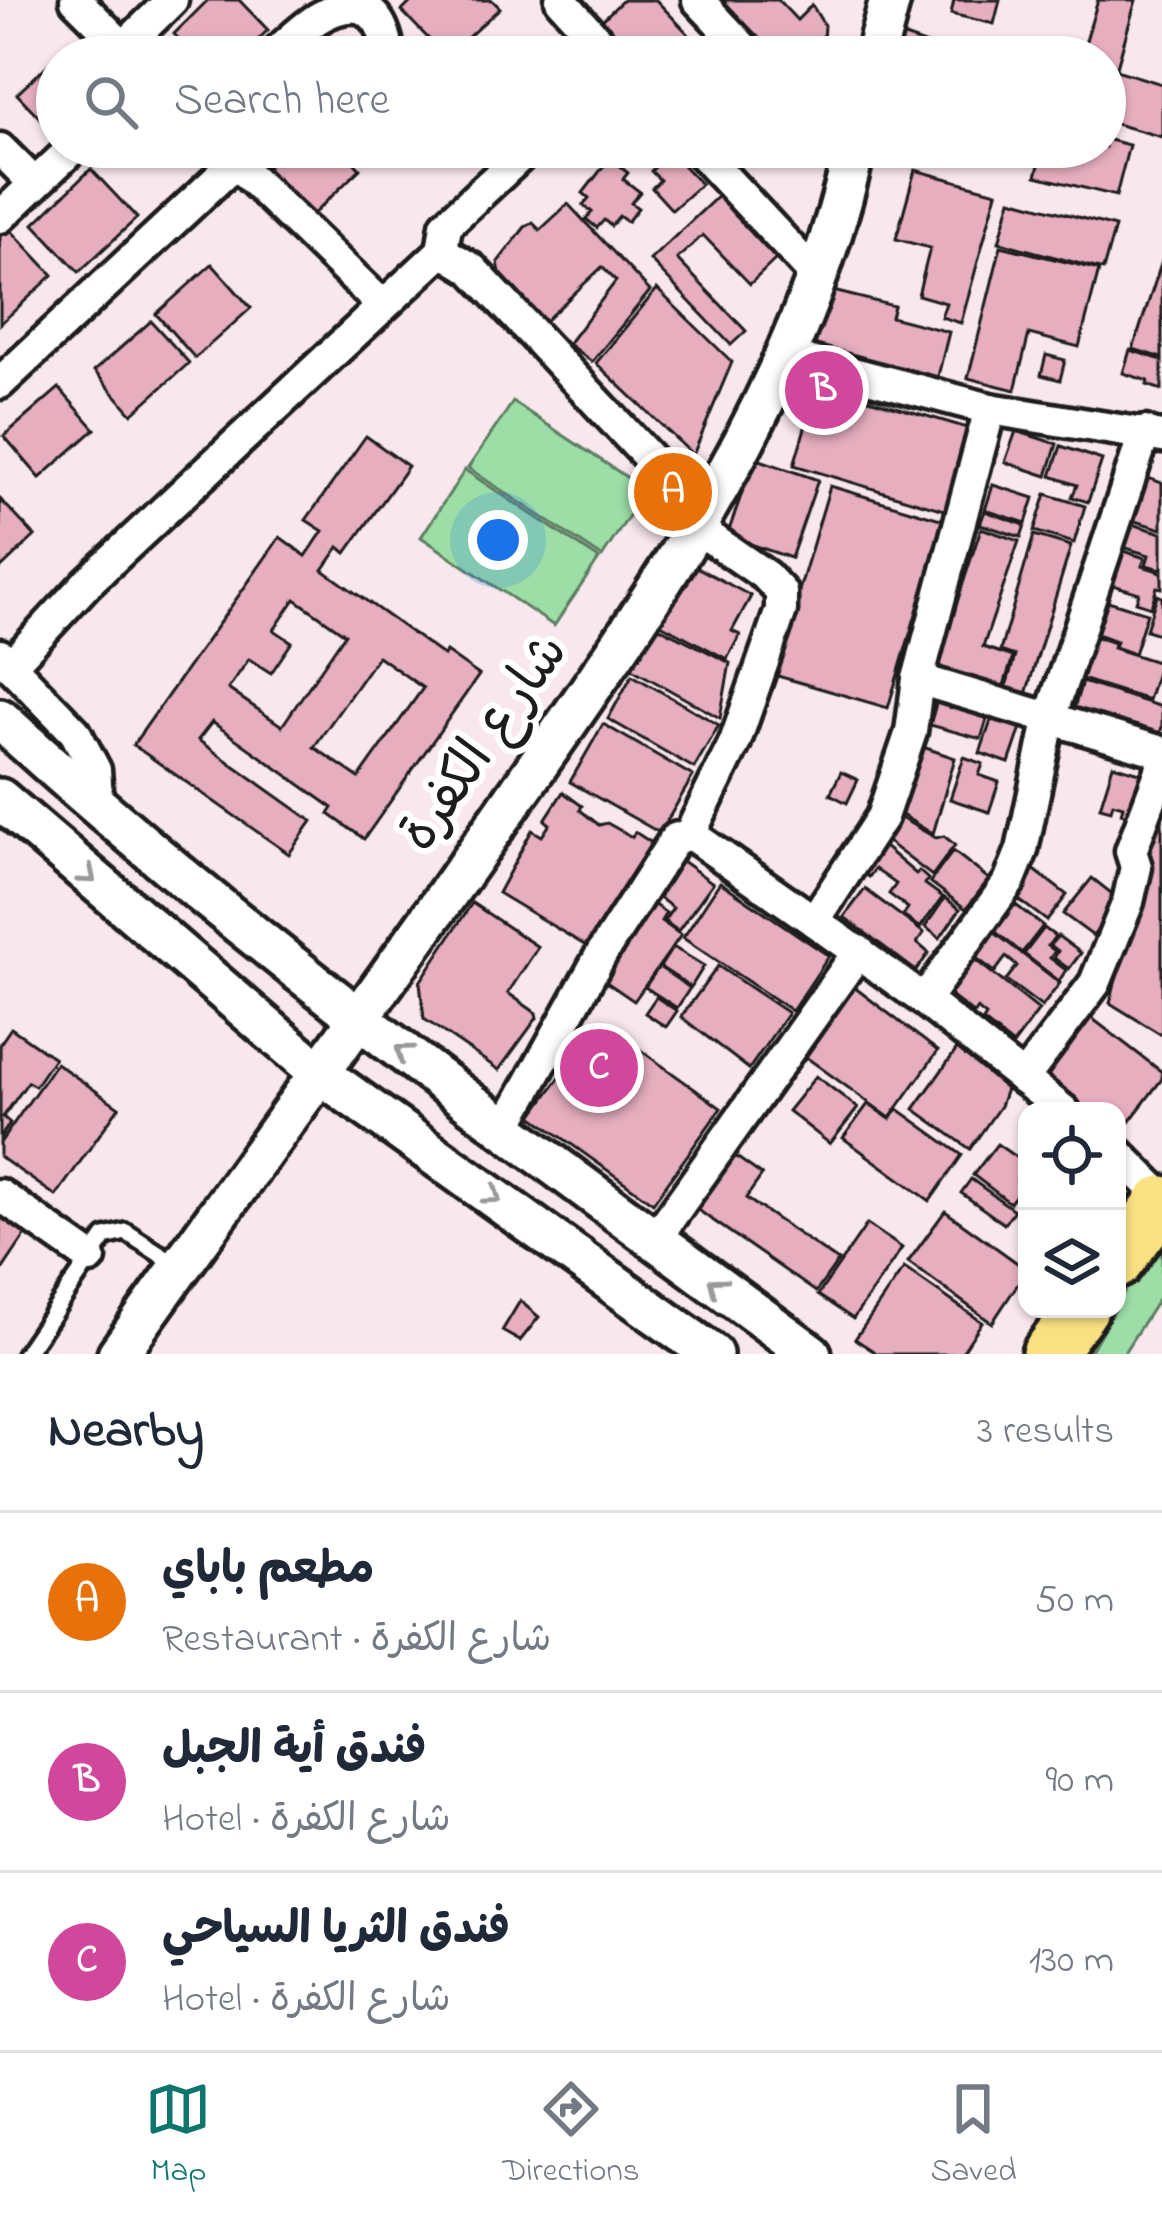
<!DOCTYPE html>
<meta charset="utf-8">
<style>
body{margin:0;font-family:"Indie Flower","Playpen Sans Arabic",sans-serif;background:#f6f6f7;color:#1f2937}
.controls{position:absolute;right:36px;bottom:36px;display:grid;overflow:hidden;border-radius:24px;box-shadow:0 3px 9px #0004}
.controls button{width:108px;height:108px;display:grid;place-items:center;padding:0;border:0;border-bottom:3px solid #e0e1e3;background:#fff;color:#1f2937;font:60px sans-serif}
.you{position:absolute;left:498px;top:540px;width:42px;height:42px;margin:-30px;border:9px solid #fff;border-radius:50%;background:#1a73e8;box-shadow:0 0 0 18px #1a73e833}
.badge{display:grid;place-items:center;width:78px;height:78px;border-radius:50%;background:#0f766e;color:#fff;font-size:39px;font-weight:700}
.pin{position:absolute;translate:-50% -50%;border:6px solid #fff;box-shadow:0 3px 12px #0006}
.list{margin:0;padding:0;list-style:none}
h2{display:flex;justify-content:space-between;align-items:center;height:156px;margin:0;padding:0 48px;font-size:51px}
h2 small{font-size:39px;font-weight:400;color:#747a83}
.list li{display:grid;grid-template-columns:78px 1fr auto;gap:36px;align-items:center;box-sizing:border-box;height:180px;padding:0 48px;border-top:3px solid #e0e1e3}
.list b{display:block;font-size:45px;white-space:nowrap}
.list p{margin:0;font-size:39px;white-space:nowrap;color:#747a83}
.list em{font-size:39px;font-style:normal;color:#747a83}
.icon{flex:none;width:66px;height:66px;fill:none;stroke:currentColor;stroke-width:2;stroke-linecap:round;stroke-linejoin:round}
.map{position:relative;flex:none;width:1162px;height:1354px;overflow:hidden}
.search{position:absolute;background:#fff;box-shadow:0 3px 9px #0004;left:36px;right:36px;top:36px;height:132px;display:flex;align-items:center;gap:30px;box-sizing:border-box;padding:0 42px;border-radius:66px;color:#747a83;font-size:45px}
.sheet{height:696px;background:#fff}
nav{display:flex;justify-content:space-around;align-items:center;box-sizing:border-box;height:168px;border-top:3px solid #e0e1e3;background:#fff;font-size:33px;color:#747a83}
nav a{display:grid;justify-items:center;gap:6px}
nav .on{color:#0f766e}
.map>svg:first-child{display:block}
.green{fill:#9ddea7;stroke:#5c7d62;stroke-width:3}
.building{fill:#e6aebf;stroke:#1c1c1c;stroke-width:3;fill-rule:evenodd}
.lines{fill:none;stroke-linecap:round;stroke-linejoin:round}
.service-casing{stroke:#1c1c1c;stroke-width:24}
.minor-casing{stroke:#1c1c1c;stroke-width:39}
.tertiary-casing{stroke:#1c1c1c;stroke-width:48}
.trunk-casing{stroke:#1c1c1c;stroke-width:60}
.service{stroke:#fff;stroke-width:15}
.minor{stroke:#fff;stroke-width:30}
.tertiary{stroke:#fff;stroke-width:39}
.trunk{stroke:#f9e181;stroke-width:51}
.oneway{stroke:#999}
.labels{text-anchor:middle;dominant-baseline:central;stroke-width:12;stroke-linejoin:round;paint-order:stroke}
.street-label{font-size:54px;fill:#1c1c1c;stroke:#fff}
</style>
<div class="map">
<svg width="1162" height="1354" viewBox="0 0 1162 1354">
<rect width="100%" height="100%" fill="#f8e7ec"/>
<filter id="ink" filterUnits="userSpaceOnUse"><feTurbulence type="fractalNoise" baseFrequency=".00833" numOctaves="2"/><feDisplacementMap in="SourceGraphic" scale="24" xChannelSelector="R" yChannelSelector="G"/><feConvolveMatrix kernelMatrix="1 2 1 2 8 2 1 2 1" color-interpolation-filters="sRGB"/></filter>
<g filter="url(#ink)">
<!-- green -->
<g class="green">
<path d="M513,402L646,490L602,557L468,468Z"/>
<path d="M465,470L599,559L554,626L421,537Z"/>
<path d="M1162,1225V1293L1123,1354H1089Z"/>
</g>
<!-- building -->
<g class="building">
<path d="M208,0H239L268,30L240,57H196L174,34Z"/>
<path d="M413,0H492L500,8L446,57L402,11Z"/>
<path d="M623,0H656L710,57H630L598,24Z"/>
<path d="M702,0H778L797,20L812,5L824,25L822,57H756Z"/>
<path d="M954,0H1000L994,24L951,14Z"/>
<path d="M1098,0H1136L1116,70L1162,84V137L1105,121V57H1081Z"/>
<path d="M902,36L961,57H896Z"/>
<path d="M72,42L85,57H57V136L17,94Z"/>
<path d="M1105,139L1129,145L1116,196L1036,176L1044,147H1105Z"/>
<path d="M288,147H340L360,169L307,220L262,172Z"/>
<path d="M618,147H666L701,184L672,210L652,188L660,180L651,171L655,167L648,160L643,165L630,151L626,155Z"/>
<path d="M957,147H1011L1007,161Z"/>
<path d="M610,158L628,173L623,179L640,192L631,203L638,208L627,222L619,216L611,226L604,220L597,228L586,219L592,212L583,205L589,198L583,193Z"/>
<path d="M91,169L137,218L79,272L34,224Z"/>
<path d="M915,170L997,192L961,323L941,317L946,303L918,295L930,248L896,239Z"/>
<path d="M719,195L777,258L750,284L703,235L677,259L746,331L731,345L650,260Z"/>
<path d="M1011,199L1115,227L1103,270L999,242Z"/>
<path d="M568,204L650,291L592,362L568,344L616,281L602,267L545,321L500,273L498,262L525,227L533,223L540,230Z"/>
<path d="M7,226L53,275L0,324V232Z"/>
<path d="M1001,246L1099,270L1079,347L1029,334L1015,390L968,378Z"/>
<path d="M1162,261V358L1133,349Z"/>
<path d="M212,264L251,308L195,358L156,314Z"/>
<path d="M657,289L732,362L693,455L596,363Z"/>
<path d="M829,290L894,306L891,317L949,332L937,380L814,350Z"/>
<path d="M151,321L189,363L132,414L94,371Z"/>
<path d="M1130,350L1162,360V390L1147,385L1148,381L1123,373Z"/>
<path d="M1046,355L1065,360L1060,380L1041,375Z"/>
<path d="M818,384L971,429L947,511L794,465Z"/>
<path d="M59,388L95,429L40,478L4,436Z"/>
<path d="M1016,431L1057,444L1047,476L1005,462Z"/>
<path d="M366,436L408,466L346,553L339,547L323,570L444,656L446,652L479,675L364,839L329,814L333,808L212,722L198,740L312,821L289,854L133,745L280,537L306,556L323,531L306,520ZM295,599L345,634L282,726L228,689L249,659L271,673L292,642L274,630ZM378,656L423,688L359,778L314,747Z"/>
<path d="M1061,446L1102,460L1088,502L1072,497L1077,485L1051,476Z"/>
<path d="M754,458L818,480L791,558L727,536Z"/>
<path d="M1145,477L1162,483V529L1131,520Z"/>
<path d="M993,485L1034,498L1026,523L985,510Z"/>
<path d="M830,486L944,520L888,708L774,675Z"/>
<path d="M1046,494L1085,506L1074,543L1034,531Z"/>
<path d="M0,499L35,536L0,569Z"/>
<path d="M985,511L1025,525L1021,537L980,524Z"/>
<path d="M1131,524L1162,533V569L1146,565L1149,555L1123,547Z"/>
<path d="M981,528L1019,541L983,647L1013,657L1000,698L933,676Z"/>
<path d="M1034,535L1071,546L1023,704L1003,697L1015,656L1000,651Z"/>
<path d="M1124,551L1145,558L1142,566L1162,572V588L1157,587L1151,607L1136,602L1139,593L1113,585Z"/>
<path d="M687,562L751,596L732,631L740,635L727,659L655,621Z"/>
<path d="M1157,595L1162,597V635L1146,630Z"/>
<path d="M1108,601L1147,613L1134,654L1114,647L1116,641L1097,634Z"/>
<path d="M655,625L730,663L720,718L632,669Z"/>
<path d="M1094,636L1114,643L1113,648L1160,663L1148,700L1081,679Z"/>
<path d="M632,675L719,725L694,768L608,719Z"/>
<path d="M1082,682L1162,707V727L1156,745L1071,718Z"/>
<path d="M939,693L989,713L981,739L930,725Z"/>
<path d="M993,715L1022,725L1009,763L980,753Z"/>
<path d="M603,724L693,776L660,833L570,782Z"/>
<path d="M917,745L955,758L933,834L895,811Z"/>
<path d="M964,757L983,764L979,775L999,782L989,812L950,799Z"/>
<path d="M1113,765L1147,775L1133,817L1121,813L1123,806L1113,803L1111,810L1100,807Z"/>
<path d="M841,772L858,780L847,803L830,794Z"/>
<path d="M1162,790V1035L1110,1003L1148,852L1138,847Z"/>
<path d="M563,792L582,806L580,810L599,825L607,823L632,837L635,832L655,845L639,872H634L591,949L498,893L532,830L542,836L550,824L545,820Z"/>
<path d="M897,816L936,838L944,836L955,845L932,876L881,837Z"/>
<path d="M877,841L916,874L919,871L928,879L925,884L943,897L920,928L903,916L908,908L889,894L896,884L875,869L869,877L857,868Z"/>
<path d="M953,851L989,879L966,909L930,882Z"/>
<path d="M675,856L713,883L678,931L664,921L673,908L650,891Z"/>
<path d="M1032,868L1067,895L1047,921L1011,894Z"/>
<path d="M1092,878L1120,900L1093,936L1063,914Z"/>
<path d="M720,882L829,956L792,1011L683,938Z"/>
<path d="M865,889L924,933L917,943L929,953L916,971L844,917Z"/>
<path d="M945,898L960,909L940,938L925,927Z"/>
<path d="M1008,899L1043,926L1022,953L987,925Z"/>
<path d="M647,900L666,913L661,921L681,935L634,1001L599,977Z"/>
<path d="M472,903L538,947L508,993L536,1013L537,1018L499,1070L424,1019L420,982Z"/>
<path d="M1044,928L1055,936L1048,946L1055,951L1050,958L1066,970L1059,981L1024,954Z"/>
<path d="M990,929L1060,983L1042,1007L1006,980L1017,966L1006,957L995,972L971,954Z"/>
<path d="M1058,936L1081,953L1069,969L1054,958L1058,951L1050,945Z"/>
<path d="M673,947L704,966L691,987L660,967Z"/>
<path d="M969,955L1039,1010L1013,1045L983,1021L986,1016L977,1009L974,1014L943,990Z"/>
<path d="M718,966L788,1013L749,1069L681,1017Z"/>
<path d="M659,967L690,988L677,1008L645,987Z"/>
<path d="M846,981L938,1051L890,1118L796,1050Z"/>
<path d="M656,997L677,1011L666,1027L645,1013Z"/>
<path d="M1089,1016L1162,1072V1079L1117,1138V1111H1071L1036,1084Z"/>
<path d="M600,1021L721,1108L653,1203L532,1116Z"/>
<path d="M11,1028L54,1058L35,1086L28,1082L3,1117L10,1123L0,1138V1044Z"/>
<path d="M960,1045L958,1049L1006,1089L1000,1106L970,1149L914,1109Z"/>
<path d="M56,1063L119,1107L56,1196L0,1157V1143Z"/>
<path d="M816,1076L858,1108L830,1144L788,1111Z"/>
<path d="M868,1104L890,1119L898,1109L962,1155L930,1201L843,1138Z"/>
<path d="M997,1144L1027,1165L1017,1178L1024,1184L1010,1203L973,1175Z"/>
<path d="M725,1149L762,1175L746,1198L838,1261L816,1292L688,1203Z"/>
<path d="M971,1179L1014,1210L1004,1224L961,1193Z"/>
<path d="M945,1211L1027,1270L992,1323L908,1262Z"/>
<path d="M0,1214L27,1233L0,1273Z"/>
<path d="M867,1224L902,1248L853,1319L818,1295Z"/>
<path d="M904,1268L982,1322L961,1354H878L855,1339Z"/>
<path d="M520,1301L539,1317L520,1341L502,1331Z"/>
</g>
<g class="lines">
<defs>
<path id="service" d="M25,1354L105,1237L126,1232L177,1265"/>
<g id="minor">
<path d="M76,0L133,57"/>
<path d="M561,0L612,57"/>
<path d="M698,0L752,57"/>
<path d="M124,47L172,0"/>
<path d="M272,57C296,35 328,0 363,8C377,15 382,26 386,40L375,57"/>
<path d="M219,147L382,305"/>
<path d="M696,147L818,278"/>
<path d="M0,149L35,184"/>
<path d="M0,217L74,147"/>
<path d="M442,251L472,269L665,475L698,529L766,576L781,592V610L735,742L690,834L675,839L602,953L505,1128"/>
<path d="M788,356L990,409L1162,437"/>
<path d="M0,383L235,163L260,147"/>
<path d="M990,409L918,679L911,732L882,817L814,921L924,1000L1064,1111"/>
<path d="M0,655L75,732L95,770L98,809"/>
<path d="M11,665L87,583L442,251L446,225L530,147"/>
<path d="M918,679L1162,752"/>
<path d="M690,834L814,921"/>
<path d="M924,1000L1009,882L1022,850L1049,721L1145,432"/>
<path d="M1023,1079L1095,983L1128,902L1136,867L1131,851L1162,768"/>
<path d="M1117,1152L1162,1197"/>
<path d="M0,1195L90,1258"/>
<path d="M655,1239L859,951"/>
</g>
<g id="tertiary">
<path d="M875,57L890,0"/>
<path d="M0,719C253,951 534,1150 811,1354"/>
<path d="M0,799L321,1074L712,1354"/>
<path d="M118,1354C251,1167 387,982 518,793C660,590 800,394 855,147"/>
</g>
<g id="trunk">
<path d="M1117,1262L1162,1202"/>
<path d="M1048,1354L1082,1309"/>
</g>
</defs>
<!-- service casing -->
<use href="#service" class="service-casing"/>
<!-- minor casing -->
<use href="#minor" class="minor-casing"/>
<!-- tertiary casing -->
<use href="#tertiary" class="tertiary-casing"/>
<!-- trunk casing -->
<use href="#trunk" class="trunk-casing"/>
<!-- service -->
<use href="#service" class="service"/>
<!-- minor -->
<use href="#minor" class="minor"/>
<!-- tertiary -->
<use href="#tertiary" class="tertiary"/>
<!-- trunk -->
<use href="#trunk" class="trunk"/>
</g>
<!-- one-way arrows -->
<defs><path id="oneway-chevron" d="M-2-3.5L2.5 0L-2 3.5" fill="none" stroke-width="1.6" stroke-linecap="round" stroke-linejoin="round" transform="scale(3)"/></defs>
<g class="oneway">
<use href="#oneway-chevron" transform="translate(88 876) rotate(41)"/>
<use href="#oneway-chevron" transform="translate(403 1052) rotate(-143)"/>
<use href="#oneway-chevron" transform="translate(493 1196) rotate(35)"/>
<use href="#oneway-chevron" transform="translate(716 1285) rotate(-144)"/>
</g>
</g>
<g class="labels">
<!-- street labels -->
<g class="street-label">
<text transform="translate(486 744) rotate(-55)">شارع الكفرة</text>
</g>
</g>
</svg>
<div class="controls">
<button><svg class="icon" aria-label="locate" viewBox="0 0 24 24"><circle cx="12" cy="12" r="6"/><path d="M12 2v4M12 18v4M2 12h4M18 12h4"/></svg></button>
<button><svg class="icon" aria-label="layers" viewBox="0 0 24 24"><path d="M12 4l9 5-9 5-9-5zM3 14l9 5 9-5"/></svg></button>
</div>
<div class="you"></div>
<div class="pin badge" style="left:673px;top:492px;background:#e8710a">A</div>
<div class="pin badge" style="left:824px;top:390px;background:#d1479c">B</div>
<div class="pin badge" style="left:599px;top:1068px;background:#d1479c">C</div>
<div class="search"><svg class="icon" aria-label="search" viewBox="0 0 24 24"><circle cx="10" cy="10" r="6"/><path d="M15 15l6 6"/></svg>Search here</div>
</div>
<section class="sheet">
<h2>Nearby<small>3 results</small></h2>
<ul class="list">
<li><span class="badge" style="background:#e8710a">A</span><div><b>مطعم باباي</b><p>Restaurant · شارع الكفرة</p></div><em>50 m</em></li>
<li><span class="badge" style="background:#d1479c">B</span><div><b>فندق أية الجبل</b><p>Hotel · شارع الكفرة</p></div><em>90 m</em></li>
<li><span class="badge" style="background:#d1479c">C</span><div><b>فندق الثريا السياحي</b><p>Hotel · شارع الكفرة</p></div><em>130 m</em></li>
</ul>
</section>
<nav>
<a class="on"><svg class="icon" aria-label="map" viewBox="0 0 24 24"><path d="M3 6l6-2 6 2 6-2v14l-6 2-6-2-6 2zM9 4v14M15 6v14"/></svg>Map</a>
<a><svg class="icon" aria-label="directions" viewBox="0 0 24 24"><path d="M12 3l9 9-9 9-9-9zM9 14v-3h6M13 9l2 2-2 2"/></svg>Directions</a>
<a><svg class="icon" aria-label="saved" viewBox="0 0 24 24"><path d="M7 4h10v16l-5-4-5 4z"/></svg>Saved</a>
</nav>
